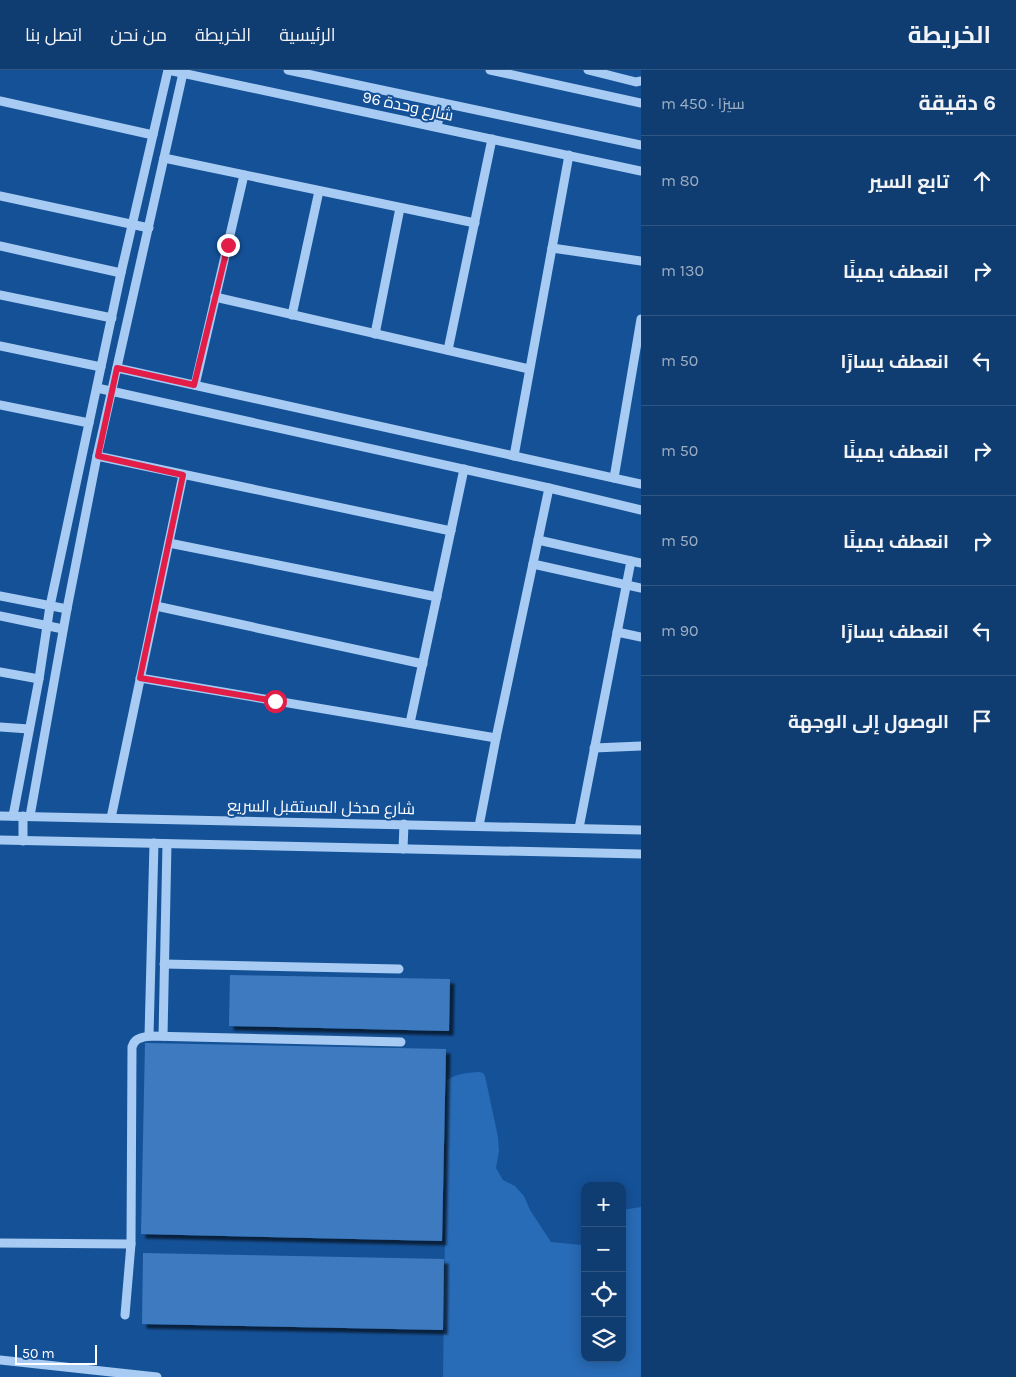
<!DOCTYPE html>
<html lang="ar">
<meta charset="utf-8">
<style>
body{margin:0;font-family:Karla,Cairo,sans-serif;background:#1e4879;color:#f1f3f6;direction:rtl}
.controls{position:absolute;right:15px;bottom:15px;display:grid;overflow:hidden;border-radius:10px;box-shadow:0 2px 12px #0003}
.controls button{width:45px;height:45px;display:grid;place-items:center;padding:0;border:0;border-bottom:1px solid #305684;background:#103d71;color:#f1f3f6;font:25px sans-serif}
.scale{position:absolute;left:15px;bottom:12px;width:82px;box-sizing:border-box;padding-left:5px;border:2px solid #fff;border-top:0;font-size:14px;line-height:18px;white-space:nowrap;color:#fff;-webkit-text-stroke:4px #155197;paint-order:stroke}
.stop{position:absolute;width:15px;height:15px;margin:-11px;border:4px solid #e11d48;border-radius:50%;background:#fff}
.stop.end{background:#e11d48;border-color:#fff;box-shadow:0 1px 5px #0008}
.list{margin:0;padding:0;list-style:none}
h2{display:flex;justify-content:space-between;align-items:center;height:65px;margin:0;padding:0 20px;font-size:21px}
h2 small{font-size:16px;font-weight:400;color:#9caec3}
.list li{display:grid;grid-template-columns:32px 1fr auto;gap:15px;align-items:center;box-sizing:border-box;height:90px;padding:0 20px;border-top:1px solid #305684}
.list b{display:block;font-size:19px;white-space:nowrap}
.list em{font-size:16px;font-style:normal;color:#9caec3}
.icon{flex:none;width:28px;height:28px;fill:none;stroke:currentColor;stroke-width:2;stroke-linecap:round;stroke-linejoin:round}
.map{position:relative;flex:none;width:641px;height:1307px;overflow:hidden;direction:ltr}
header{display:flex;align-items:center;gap:30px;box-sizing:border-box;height:70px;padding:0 25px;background:#103d71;border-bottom:1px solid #305684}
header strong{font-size:24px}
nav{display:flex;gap:28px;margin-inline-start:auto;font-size:18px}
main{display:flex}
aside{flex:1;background:#103d71}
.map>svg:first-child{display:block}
.green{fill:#286bb6}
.building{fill:#3d7abf;filter:url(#shadow)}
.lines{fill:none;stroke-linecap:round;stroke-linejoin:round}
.minor{stroke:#a7cbf2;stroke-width:9}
.route{stroke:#e11d48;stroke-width:6}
.labels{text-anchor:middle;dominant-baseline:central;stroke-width:4;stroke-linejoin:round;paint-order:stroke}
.street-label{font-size:16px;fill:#fff;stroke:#155197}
</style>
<header>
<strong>الخريطة</strong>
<nav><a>الرئيسية</a><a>الخريطة</a><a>من نحن</a><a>اتصل بنا</a></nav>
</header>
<main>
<aside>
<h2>6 دقيقة<small>سيرًا · 450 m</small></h2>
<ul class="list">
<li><svg class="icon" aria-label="ahead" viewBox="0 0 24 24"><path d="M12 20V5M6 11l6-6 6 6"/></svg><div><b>تابع السير</b></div><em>80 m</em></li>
<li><svg class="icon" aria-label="right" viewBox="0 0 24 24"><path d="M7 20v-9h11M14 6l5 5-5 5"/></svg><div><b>انعطف يمينًا</b></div><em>130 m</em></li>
<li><svg class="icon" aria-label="left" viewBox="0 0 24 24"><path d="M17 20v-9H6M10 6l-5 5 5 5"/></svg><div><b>انعطف يسارًا</b></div><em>50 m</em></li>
<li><svg class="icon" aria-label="right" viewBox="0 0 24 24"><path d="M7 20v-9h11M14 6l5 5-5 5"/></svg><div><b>انعطف يمينًا</b></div><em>50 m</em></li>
<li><svg class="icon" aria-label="right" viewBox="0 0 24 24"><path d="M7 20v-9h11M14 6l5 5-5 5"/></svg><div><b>انعطف يمينًا</b></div><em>50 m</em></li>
<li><svg class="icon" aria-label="left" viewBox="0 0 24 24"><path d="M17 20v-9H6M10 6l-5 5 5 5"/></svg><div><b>انعطف يسارًا</b></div><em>90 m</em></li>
<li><svg class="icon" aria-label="arrive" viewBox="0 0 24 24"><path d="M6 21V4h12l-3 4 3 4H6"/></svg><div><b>الوصول إلى الوجهة</b></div></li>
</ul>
</aside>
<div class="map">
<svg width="641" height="1307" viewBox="0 0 641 1307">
<defs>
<filter id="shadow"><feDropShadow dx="4.5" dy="4.5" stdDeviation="1" flood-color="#0009"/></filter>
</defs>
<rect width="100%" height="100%" fill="#155197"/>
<!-- green -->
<path class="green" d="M479,1002L483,1003L485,1006L498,1067L499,1081L496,1098L503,1110L515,1116L524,1126L530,1140L551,1172L581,1175H585V1288H622V1140L641,1137V1307H443L447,1010C458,1003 467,1003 479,1002Z"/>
<!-- building -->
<g class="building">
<path d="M230,905L450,909L449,961L229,956Z"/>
<path d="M145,973L446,979L442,1171L141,1164Z"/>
<path d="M143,1183L444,1189L443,1260L142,1254Z"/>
</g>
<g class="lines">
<!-- minor -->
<g class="minor">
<path d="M168,0L641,101"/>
<path d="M288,0L641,75"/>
<path d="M490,0L641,33"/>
<path d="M588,0L636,12L641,11"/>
<path d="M0,31L153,65"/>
<path d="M437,57L442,33"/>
<path d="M164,88L475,153"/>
<path d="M0,126L149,158"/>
<path d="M0,176L121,203"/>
<path d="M552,178L641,191"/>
<path d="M0,225L112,248"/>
<path d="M215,227L529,299"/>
<path d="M292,245L319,121"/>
<path d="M375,264L400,138"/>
<path d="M0,276L101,297"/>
<path d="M448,280L492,69"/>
<path d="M117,298L641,414"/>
<path d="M195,315L244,105"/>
<path d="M97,318L549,418L641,440"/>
<path d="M0,335L89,353"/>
<path d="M97,386L451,461"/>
<path d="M514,386L569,85"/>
<path d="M614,408L641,249"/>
<path d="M538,470L641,493"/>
<path d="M169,473L437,527"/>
<path d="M533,494L641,518"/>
<path d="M0,526L67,539"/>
<path d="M156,536L423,594"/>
<path d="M0,546L63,559"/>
<path d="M617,562L641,567"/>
<path d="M0,602L39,609"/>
<path d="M140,608L496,668"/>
<path d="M410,653L464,399"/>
<path d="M0,657L29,659"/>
<path d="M594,678L641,676"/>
<path d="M0,746L641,760"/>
<path d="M13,746L39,609L50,536L121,203L168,0"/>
<path d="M30,746L67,539L97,386L183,3"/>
<path d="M111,748L183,405"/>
<path d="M479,756L496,668L549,418"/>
<path d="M579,758L631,491"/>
<path d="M0,770L641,784"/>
<path d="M23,771V746"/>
<path d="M403,779L404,754"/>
<path d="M164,894L399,899"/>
<path d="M149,966L154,773"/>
<path d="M163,966L167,774"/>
<path d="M0,1173L131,1174"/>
<path d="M125,1245L131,1174L132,977C135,968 140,968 149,966L401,972"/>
<path d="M0,1290L157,1307"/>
</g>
</g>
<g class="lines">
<!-- route -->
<path class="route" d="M228,175L194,315L117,298L98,386L183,405L140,608L275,631"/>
</g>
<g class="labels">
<!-- street labels -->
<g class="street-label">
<text transform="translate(408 36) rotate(12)">شارع وحدة 96</text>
<text transform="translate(321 737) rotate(1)">شارع مدخل المستقبل السريع</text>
</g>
</g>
</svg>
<div class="controls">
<button>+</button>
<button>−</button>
<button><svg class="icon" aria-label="locate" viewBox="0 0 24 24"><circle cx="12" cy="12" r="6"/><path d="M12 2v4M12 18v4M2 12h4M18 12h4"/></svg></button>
<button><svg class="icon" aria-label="layers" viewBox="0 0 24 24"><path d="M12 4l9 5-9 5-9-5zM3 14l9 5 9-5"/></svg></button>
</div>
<div class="scale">50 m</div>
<div class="stop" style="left:275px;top:631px"></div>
<div class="stop end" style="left:228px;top:175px"></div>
</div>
</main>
